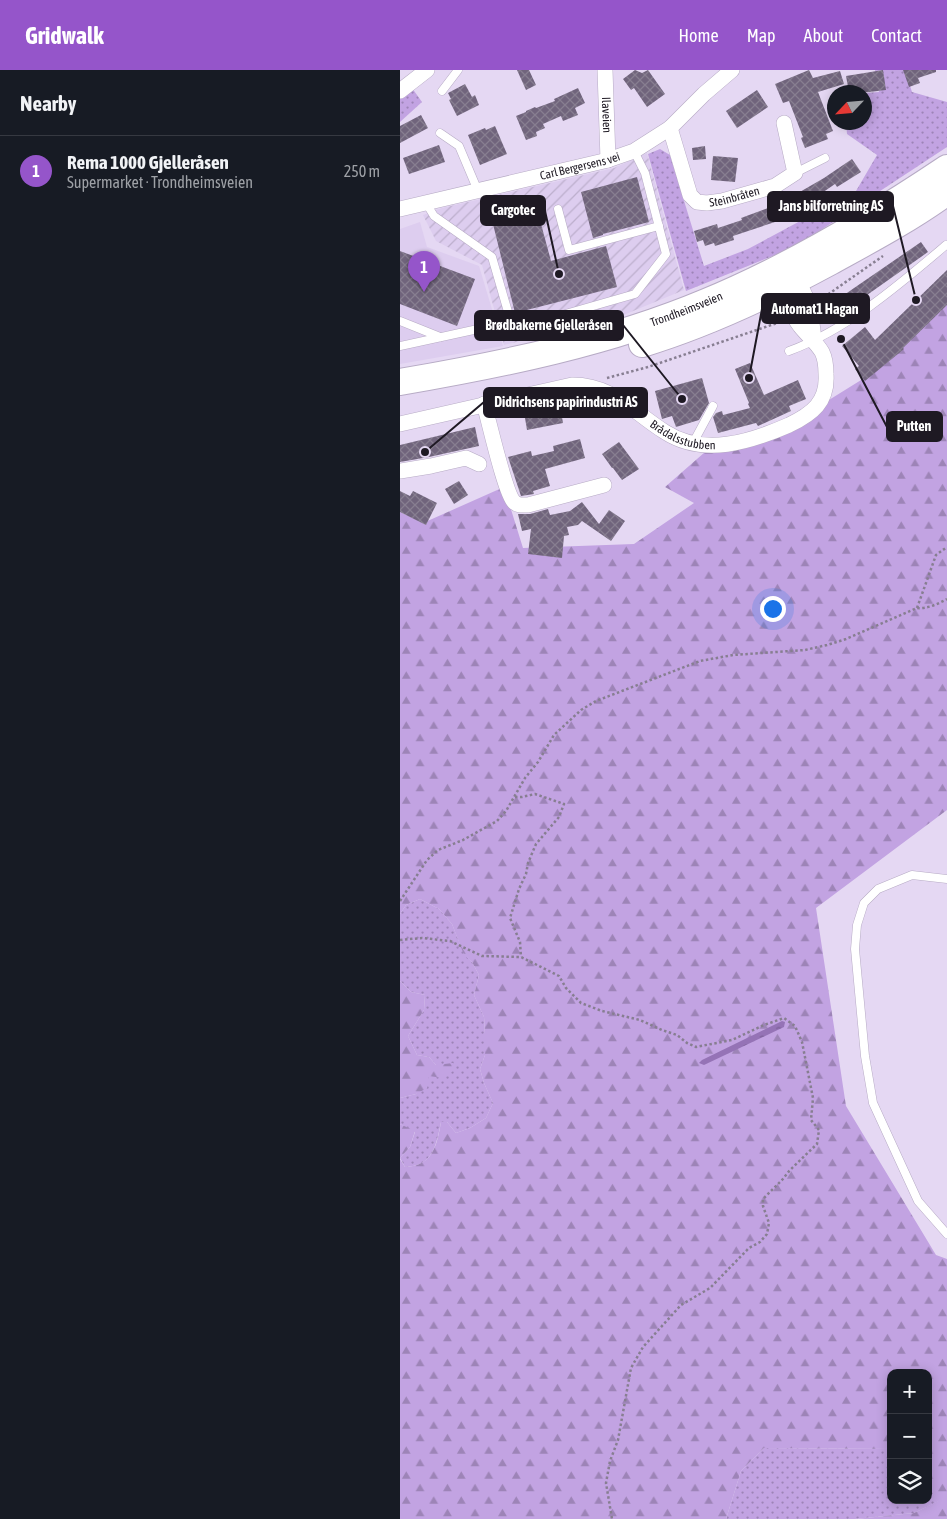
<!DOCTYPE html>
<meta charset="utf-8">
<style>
body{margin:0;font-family:"Asap Condensed",sans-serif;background:#20242c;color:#f1f3f6}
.controls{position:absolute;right:15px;bottom:15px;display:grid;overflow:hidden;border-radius:10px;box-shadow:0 2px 12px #0003}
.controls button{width:45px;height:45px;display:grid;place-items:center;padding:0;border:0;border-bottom:1px solid #363941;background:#171b24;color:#f1f3f6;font:25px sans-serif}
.compass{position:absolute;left:427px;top:15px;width:45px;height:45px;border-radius:50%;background:#171b24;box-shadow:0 2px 12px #0003;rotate:244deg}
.you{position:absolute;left:372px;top:538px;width:18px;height:18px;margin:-12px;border:4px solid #fff;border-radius:50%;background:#1a73e8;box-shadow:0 0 0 8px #1a73e833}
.badge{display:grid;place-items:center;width:32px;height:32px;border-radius:50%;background:#9555ca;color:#fff;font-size:16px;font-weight:700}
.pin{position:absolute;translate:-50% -41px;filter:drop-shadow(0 1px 2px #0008)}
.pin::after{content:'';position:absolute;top:26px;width:18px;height:15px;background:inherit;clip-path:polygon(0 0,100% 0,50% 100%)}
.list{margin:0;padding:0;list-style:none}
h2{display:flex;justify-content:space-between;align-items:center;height:65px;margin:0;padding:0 20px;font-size:21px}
h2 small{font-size:16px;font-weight:400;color:#9ea1a6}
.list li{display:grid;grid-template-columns:32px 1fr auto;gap:15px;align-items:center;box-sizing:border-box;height:70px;padding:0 20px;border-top:1px solid #363941}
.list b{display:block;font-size:19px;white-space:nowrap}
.list p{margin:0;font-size:16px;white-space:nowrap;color:#9ea1a6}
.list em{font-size:16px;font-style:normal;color:#9ea1a6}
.icon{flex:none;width:28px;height:28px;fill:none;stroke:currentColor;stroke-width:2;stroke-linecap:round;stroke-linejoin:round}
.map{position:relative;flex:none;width:547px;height:1449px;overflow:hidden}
header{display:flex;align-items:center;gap:30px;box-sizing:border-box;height:70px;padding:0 25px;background:#9555ca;color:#fff}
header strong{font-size:24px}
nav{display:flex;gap:28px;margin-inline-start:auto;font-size:18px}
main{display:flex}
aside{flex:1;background:#171b24}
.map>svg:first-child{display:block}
.built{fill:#ddcdef}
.industrial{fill:url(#industrial-furrows)}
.grass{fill:url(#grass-dots)}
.forest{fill:url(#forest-firs)}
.water{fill:url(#water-ripples)}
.building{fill:url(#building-cross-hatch)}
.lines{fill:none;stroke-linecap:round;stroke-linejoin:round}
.service-casing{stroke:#b7abc5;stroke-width:9}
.minor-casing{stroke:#b7abc5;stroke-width:16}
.trunk-casing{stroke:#b7abc5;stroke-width:28}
.path{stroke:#877e91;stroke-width:2.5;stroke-dasharray:2.5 2.5;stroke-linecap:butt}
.service{stroke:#fff;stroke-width:8}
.minor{stroke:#fff;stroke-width:15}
.trunk{stroke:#fff;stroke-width:26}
.labels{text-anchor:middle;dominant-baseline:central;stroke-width:4;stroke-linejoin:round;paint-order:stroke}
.street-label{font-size:12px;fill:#1e1923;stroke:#e5d8f3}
.leader{fill:none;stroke:#1e1923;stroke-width:2}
.callout-dot{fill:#1e1923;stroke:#e5d8f3;stroke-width:2}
.callout{fill:#1e1923;stroke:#1e1923;stroke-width:2}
.callout-label{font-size:14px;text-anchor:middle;font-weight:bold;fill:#fff}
</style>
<header>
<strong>Gridwalk</strong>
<nav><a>Home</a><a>Map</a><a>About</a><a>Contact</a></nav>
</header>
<main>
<aside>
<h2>Nearby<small></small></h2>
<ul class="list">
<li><span class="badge">1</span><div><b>Rema 1000 Gjelleråsen</b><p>Supermarket · Trondheimsveien</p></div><em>250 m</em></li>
</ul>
</aside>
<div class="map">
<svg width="547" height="1449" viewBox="0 0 547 1449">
<defs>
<pattern id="industrial-furrows" width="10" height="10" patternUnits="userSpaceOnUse" patternTransform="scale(1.25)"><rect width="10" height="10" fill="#ddcdef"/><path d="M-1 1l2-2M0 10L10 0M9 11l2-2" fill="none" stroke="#bdafcd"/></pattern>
<pattern id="grass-dots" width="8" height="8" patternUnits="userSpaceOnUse" patternTransform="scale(1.25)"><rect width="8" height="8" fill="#c2a3e2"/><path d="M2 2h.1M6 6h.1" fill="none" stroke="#9d84b7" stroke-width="1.8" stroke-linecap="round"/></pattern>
<pattern id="forest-firs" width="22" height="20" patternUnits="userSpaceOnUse" patternTransform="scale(1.25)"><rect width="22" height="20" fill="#c2a3e2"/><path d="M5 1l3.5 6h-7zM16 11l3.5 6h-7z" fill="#9d84b7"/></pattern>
<pattern id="water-ripples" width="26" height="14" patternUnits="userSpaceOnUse" patternTransform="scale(1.25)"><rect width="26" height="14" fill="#9573b6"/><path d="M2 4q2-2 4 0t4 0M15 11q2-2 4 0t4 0" fill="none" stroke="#795e94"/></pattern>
<pattern id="building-cross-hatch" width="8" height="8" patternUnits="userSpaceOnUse" patternTransform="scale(1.25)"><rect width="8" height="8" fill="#70647c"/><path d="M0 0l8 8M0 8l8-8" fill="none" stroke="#877e90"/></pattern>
</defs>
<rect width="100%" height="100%" fill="#e5d8f3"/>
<!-- built -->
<path class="built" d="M20,152L27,177L79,196L103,276L0,294V159Z"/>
<!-- industrial -->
<path class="industrial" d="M247,83L284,220L221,246L104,275L82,195L36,171L23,145L42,138L214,98Z"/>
<!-- grass -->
<g class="grass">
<path d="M475,0H505L512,22L547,32V77L395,177L286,221L248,84L260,79L270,85L304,196L348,179L456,121L477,85L447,64L446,53L464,52L465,23L479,22Z"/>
<path d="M12,18L22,32L0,52V27Z"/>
<path d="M20,829L39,839L52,854L64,884L72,892L79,905L74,925L84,947L85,964V985L80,999L84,1013L93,1033L86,1048L70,1058L56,1063L47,1052H41C36,1076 33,1096 5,1097L0,1088L10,1077L15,1062L0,1054V1028L16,1024L36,995L29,987L17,985L8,966L24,940L25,925L11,922L0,911V844L6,835Z"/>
<path d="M364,1378L491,1379V1430H528V1416L539,1431L514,1443L455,1449H326L341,1401Z"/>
</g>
<!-- forest -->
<g class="forest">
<path d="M547,228V740L416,838L446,1036L536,1185L547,1189V1449H455L514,1443L538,1431L528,1416V1303H491V1379L364,1378L341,1401L326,1449H0V1089L5,1097C33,1096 37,1075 41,1052H47L56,1063L70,1058L86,1048L93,1033L84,1013L80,999L85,985V964L84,947L74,925L79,905L72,892L64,885L52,854L39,839L20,829L6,835L0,844V442L23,453L104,417L123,478L234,474L294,433L265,417L305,382L408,343L474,302Z"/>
<path d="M0,911L11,922L25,925L24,940L8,966L17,985L29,987L36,995L53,993L54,1000L43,1008L29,1006L27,1018L16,1024L0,1028Z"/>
<path d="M0,1054L15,1061L10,1077L0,1088Z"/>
</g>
<!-- water -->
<path class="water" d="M382,951L385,952L384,957L304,995L299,993L302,990Z"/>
<!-- building -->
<g class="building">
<path d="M117,0H129L136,15L126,20Z"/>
<path d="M235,0L242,3L248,0L265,24L247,37L234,18L231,20L223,9Z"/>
<path d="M409,0L413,8L440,1L444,14L418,22L433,61L426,64L428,69L405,78L401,68L403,67L389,31L383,33L375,14Z"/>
<path d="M483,0L486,20L469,22H449L446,6Z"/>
<path d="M503,0H536V2L518,8L520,13L509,17Z"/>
<path d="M65,14L72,27L75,25L79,35L57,46L49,30L51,29L48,23Z"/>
<path d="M178,18L185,33L175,38L178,45L163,51L161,46L143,54L145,58L136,62L137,66L126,70L116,46L126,42V41L135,37L136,38L155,31L154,29Z"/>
<path d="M357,20L368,37L337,58L326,41Z"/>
<path d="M21,45L28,58L0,73V56Z"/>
<path d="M95,56L107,84L80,95L68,65L85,58L86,60Z"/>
<path d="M39,75L45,92L9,104L3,88Z"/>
<path d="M305,76L306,89L293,90L292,78Z"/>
<path d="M313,86L338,88L335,112L311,110Z"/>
<path d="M452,89L461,102L437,117L435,114L419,125L420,128L396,142L394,139L377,149L378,151L333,166L334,170L315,176L314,173L305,176L303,170L297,172L294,161L317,154L318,158L342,150L341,148L379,134L424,108Z"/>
<path d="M237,107L249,152L203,164V165L193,168L181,122Z"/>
<path d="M137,139L151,191L206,176L217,217L115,243L92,150Z"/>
<path d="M521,172L528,182L433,249L425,238Z"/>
<path d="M0,181L75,209L57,256L0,234Z"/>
<path d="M547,200V235L503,278L504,279L465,311L455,299L459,296L442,276L465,257L475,270Z"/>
<path d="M350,293L364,325L398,310L406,329L389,336L391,341L358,356L356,353L318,363L313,347L316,343L322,341L323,345L350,338L348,334L349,333L335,299Z"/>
<path d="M302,308L309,333L299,350L276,357L272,346L262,349L255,321Z"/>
<path d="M160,336L163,353L127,360L125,348L143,345L142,339Z"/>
<path d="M75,357L79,376L29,387L0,392V375Z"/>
<path d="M180,369L185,388L145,399L150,416L133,421L134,424L121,426L108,387L131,381L132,386L154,381L153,376Z"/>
<path d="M219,372L239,399L222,410L213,398H212L202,384Z"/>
<path d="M59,411L68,425L54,434L45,419Z"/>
<path d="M0,421L10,426L13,421L37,433L26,455L0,442Z"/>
<path d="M182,432L199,454L209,440L225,451L211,471L182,451L178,455L167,457L169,465L164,466L162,488L128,484L131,459L122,461L118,444H130L148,439L150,445L170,441Z"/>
</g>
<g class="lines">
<defs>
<g id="service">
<path d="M42,21L58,0"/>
<path d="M40,63L59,76L78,121"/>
<path d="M395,103L425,88"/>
<path d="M26,133L34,146L92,187L113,259L235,224L266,184L245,103L234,81"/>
<path d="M158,139L169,180L259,156"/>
<path d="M0,251L40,267"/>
<path d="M0,276L78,259"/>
<path d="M389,281C448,259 499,215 546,175"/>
<path d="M293,373L313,336"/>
<path d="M547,809L512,805L478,819L464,833L457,855L455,879L465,986L473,1033L518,1131L547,1164"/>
</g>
<g id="minor">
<path id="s1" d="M205,0L208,90"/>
<path d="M0,21L27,0"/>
<path id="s2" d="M270,58L290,125L297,132L307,133L322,131L375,116L395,103L384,53"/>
<path id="s3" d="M0,139L208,90L234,81L270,58L304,24L332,0"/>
<path d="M392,205C409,222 412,248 414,271"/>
<path d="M84,334C89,351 105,423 114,432C118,436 123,435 128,435L204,415"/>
<path id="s4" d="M0,354L172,315C213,315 233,342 265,362C304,387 350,372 389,355C412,344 428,332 426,304C426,297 425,288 422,282C416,272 407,265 400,256C391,245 387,230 381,218L382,212"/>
<path d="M0,401L31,396L66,388L79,394"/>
</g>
<g id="trunk">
<path d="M242,274C308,254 369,225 430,192C470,170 510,149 547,122"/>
<path id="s5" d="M0,312C104,294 208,273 306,232C391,197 471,149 547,98"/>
</g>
</defs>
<!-- service casing -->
<use href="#service" class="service-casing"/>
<!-- minor casing -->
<use href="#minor" class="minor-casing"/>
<!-- trunk casing -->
<use href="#trunk" class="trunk-casing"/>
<!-- path -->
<g class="path">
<path d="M420,230L483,186"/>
<path d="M207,308L248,297L383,251"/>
<path d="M517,538L536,485L547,477"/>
<path d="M115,727H122L135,724L164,734L159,747L136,774L128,793L126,804L119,819L110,848L120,872L121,887"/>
<path d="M0,831L27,790L38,780L63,770L97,751L106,741L125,708L138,692L154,665L181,640L196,631L300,591L333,585L405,580L427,575L446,569L517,538C527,539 538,534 547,529"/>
<path d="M0,870L22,868L50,871L82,886L121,887L159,906L166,918L181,933L202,941L240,950L262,960L277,965L287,973L296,977L332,970L364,955L384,948L395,956L402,972L413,1028L411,1050L419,1060L417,1074L390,1100L382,1110L363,1129V1136L369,1153L367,1164L360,1172L349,1178L310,1218L281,1235L243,1277L231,1298L218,1370L210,1391L206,1413L212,1449"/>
</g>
<!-- service -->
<use href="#service" class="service"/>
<!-- minor -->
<use href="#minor" class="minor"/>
<!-- trunk -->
<use href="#trunk" class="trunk"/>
</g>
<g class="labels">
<!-- street labels -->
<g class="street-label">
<text stroke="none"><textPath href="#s1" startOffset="45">Ilaveien</textPath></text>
<text stroke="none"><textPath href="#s3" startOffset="185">Carl Bergersens vei</textPath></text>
<text stroke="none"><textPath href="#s2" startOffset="118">Steinbråten</textPath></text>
<text stroke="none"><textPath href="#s5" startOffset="296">Trondheimsveien</textPath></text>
<text stroke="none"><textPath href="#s4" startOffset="301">Brådalsstubben</textPath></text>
</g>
</g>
<!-- callouts -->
<path class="leader" d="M516 230L493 136M159 204L145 141M349 308L362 239M282 329L223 255M25 382L84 332M441 269L487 357"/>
<g class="callout-dot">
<circle cx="516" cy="230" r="5"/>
<circle cx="159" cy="204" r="5"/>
<circle cx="349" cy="308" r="5"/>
<circle cx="282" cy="329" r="5"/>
<circle cx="25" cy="382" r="5"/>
<circle cx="441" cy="269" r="5"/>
</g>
<g class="callout">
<rect x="368" y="122" width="125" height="29" rx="5"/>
<rect x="81" y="126" width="64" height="29" rx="5"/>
<rect x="362" y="224" width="107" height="29" rx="5"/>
<rect x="75" y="241" width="148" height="29" rx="5"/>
<rect x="84" y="318" width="163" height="29" rx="5"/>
<rect x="487" y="342" width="55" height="29" rx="5"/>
</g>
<g class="callout-label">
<text x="431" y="141">Jans bilforretning AS</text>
<text x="113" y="145">Cargotec</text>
<text x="415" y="244">Automat1 Hagan</text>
<text x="149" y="260">Brødbakerne Gjelleråsen</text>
<text x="166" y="337">Didrichsens papirindustri AS</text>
<text x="514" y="361">Putten</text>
</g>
</svg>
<div class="controls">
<button>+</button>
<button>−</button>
<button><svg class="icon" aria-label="layers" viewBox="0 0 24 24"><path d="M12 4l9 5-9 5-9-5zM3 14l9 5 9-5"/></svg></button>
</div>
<svg class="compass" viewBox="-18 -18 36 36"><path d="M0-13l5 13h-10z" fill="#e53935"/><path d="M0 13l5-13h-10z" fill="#9ea1a6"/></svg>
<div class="you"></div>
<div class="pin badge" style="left:24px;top:222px">1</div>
</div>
</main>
